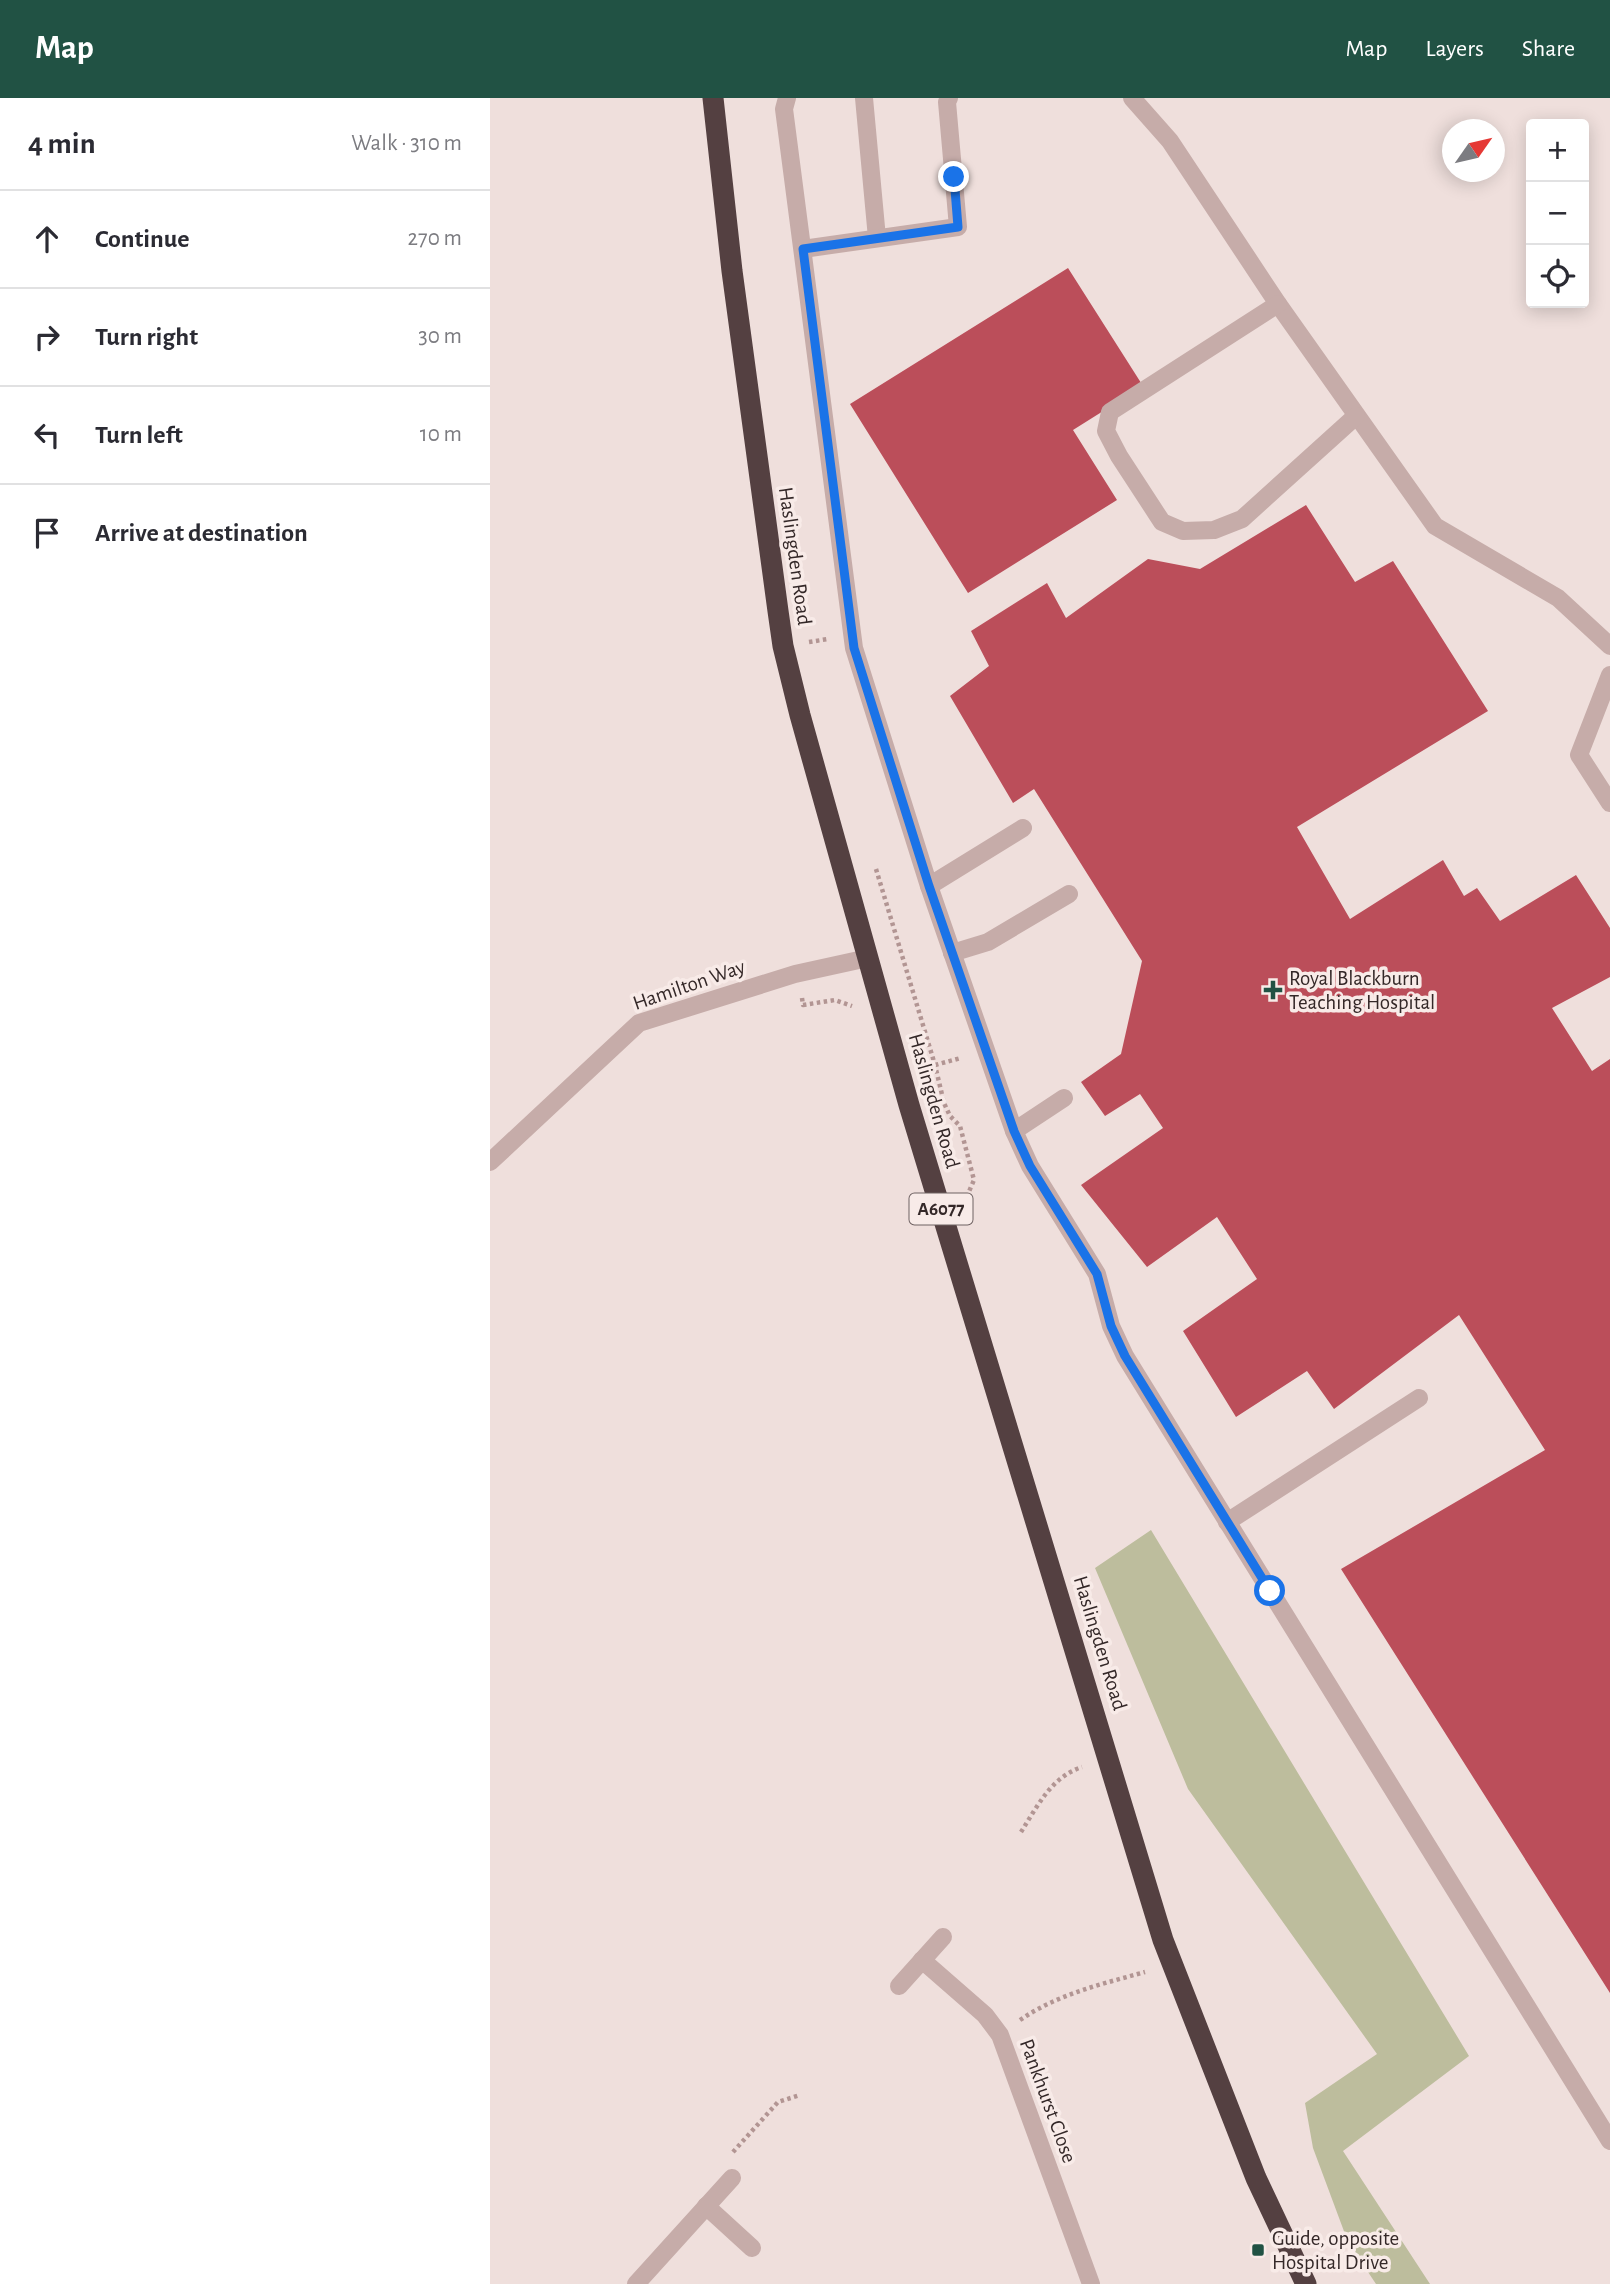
<!DOCTYPE html>
<meta charset="utf-8">
<style>
body{margin:0;font-family:"Alegreya Sans",sans-serif;background:#f7f7f7;color:#2b2b33}
.controls{position:absolute;right:21px;top:21px;display:grid;overflow:hidden;border-radius:7px;box-shadow:0 4px 18px #0003}
.controls button{width:63px;height:63px;display:grid;place-items:center;padding:0;border:0;border-bottom:2px solid #e1e1e2;background:#fff;color:#2b2b33;font:35px sans-serif}
.compass{position:absolute;left:952px;top:21px;width:63px;height:63px;border-radius:50%;background:#fff;box-shadow:0 4px 18px #0003;rotate:56deg}
.stop{position:absolute;width:21px;height:21px;margin:-16px;border:5px solid #1a73e8;border-radius:50%;background:#fff}
.stop.end{background:#1a73e8;border-color:#fff;box-shadow:0 2px 7px #0008}
.list{margin:0;padding:0;list-style:none}
h2{display:flex;justify-content:space-between;align-items:center;height:91px;margin:0;padding:0 28px;font-size:30px}
h2 small{font-size:23px;font-weight:400;color:#7c7c81}
.list li{display:grid;grid-template-columns:46px 1fr auto;gap:21px;align-items:center;box-sizing:border-box;height:98px;padding:0 28px;border-top:2px solid #e1e1e2}
.list b{display:block;font-size:26px;white-space:nowrap}
.list em{font-size:23px;font-style:normal;color:#7c7c81}
.icon{flex:none;width:38px;height:38px;fill:none;stroke:currentColor;stroke-width:2;stroke-linecap:round;stroke-linejoin:round}
.map{position:relative;flex:none;width:1120px;height:2186px;overflow:hidden}
header{display:flex;align-items:center;gap:42px;box-sizing:border-box;height:98px;padding:0 35px;background:#215244;color:#fff}
header strong{font-size:33px}
nav{display:flex;gap:38px;margin-inline-start:auto;font-size:24px}
main{display:flex}
aside{flex:1;background:#fff}
.map>svg:first-child{display:block}
.green{fill:#bdbd9d}
.building{fill:#bb4e5a}
.lines{fill:none;stroke-linecap:round;stroke-linejoin:round}
.path{stroke:#b29593;stroke-width:4.5;stroke-dasharray:3.5 3.5;stroke-linecap:butt}
.lane{stroke:#c6aca9;stroke-width:18}
.street{stroke:#c6aca9;stroke-width:18}
.highway{stroke:#544041;stroke-width:21}
.route{stroke:#1a73e8;stroke-width:9}
.poi-dot{fill:#215244;stroke:#f8ebe8;stroke-width:2.5}
.labels{text-anchor:middle;dominant-baseline:central;stroke-width:7;stroke-linejoin:round;paint-order:stroke}
.shield{fill:#f8ebe8;stroke:#6f6262;stroke-width:2}
.shield-label{font-size:19px;font-weight:bold;fill:#342828}
.street-label{font-size:21px;fill:#342828;stroke:#f8ebe8}
.poi-label{font-size:21px;fill:#342828;stroke:#f8ebe8;text-anchor:start}
</style>
<header>
<strong>Map</strong>
<nav><a>Map</a><a>Layers</a><a>Share</a></nav>
</header>
<main>
<aside>
<h2>4 min<small>Walk · 310 m</small></h2>
<ul class="list">
<li><svg class="icon" aria-label="ahead" viewBox="0 0 24 24"><path d="M12 20V5M6 11l6-6 6 6"/></svg><div><b>Continue</b></div><em>270 m</em></li>
<li><svg class="icon" aria-label="right" viewBox="0 0 24 24"><path d="M7 20v-9h11M14 6l5 5-5 5"/></svg><div><b>Turn right</b></div><em>30 m</em></li>
<li><svg class="icon" aria-label="left" viewBox="0 0 24 24"><path d="M17 20v-9H6M10 6l-5 5 5 5"/></svg><div><b>Turn left</b></div><em>10 m</em></li>
<li><svg class="icon" aria-label="arrive" viewBox="0 0 24 24"><path d="M6 21V4h12l-3 4 3 4H6"/></svg><div><b>Arrive at destination</b></div></li>
</ul>
</aside>
<div class="map">
<svg width="1120" height="2186" viewBox="0 0 1120 2186">
<rect width="100%" height="100%" fill="#efdfdc"/>
<!-- green -->
<path class="green" d="M661,1432L979,1958L853,2053L940,2186H886L858,2144L823,2050L815,2005L887,1956L698,1691L605,1470Z"/>
<!-- building -->
<g class="building">
<path d="M578,170L653,288L583,332L627,402L478,495L360,306Z"/>
<path d="M816,407L865,484L903,463L998,613L807,729L860,821L953,762L974,798L987,790L1010,823L1086,777L1120,830V879L1062,910L1102,973L1120,961V1895L851,1471L1055,1352L969,1217L844,1311L817,1273L746,1319L693,1233L767,1181L727,1119L657,1169L591,1087L673,1030L650,996L615,1018L591,984L631,956L652,863L544,691L523,705L460,598L499,568L481,533L557,485L576,520L658,461L710,471Z"/>
</g>
<g class="lines">
<!-- path -->
<g class="path">
<path d="M319,544L338,541"/>
<path d="M386,771L445,967L454,1005L460,1018L470,1028L484,1082L477,1098"/>
<path d="M312,900L313,907L345,902L362,908"/>
<path d="M445,967L471,960"/>
<path d="M531,1734C547,1709 561,1679 592,1669"/>
<path d="M530,1922C568,1896 612,1886 655,1874"/>
<path d="M243,2054L288,2004L310,1997"/>
</g>
<!-- lane -->
<g class="lane">
<path d="M297,0L294,11L364,550L439,788L524,1033L540,1068L607,1176L621,1228L635,1258L1120,2043"/>
<path d="M374,0L387,140"/>
<path d="M642,0L680,43L788,206L945,428L1068,500L1120,548"/>
<path d="M313,151L468,129L457,4L459,0"/>
<path d="M788,206L620,314L616,333L629,358L672,424L693,433L724,432L752,421L866,318"/>
<path d="M1120,577L1089,657L1120,705"/>
<path d="M439,788L533,730"/>
<path d="M462,855L498,844L579,796"/>
<path d="M524,1033L574,1000"/>
<path d="M737,1424L929,1300"/>
</g>
<!-- street -->
<g class="street">
<path d="M0,1064L149,925L305,876L378,860"/>
<path d="M432,1862L495,1917L510,1937L601,2186"/>
<path d="M409,1888L453,1839"/>
<path d="M216,2108L262,2150"/>
<path d="M146,2186L242,2080"/>
</g>
<!-- highway -->
<path class="highway" d="M223,0L242,173L288,513L293,548L310,617L419,1007L673,1842L766,2080L816,2186"/>
</g>
<g class="lines">
<!-- route -->
<path class="route" d="M464,79L468,129L313,151L364,550L439,788L524,1033L540,1068L607,1176L621,1228L635,1258L780,1493"/>
</g>
<!-- markers -->
<g class="poi-dot">
<path d="M779.5 881.5h7v7h7v7h-7v7h-7v-7h-7v-7h7z"/>
<rect x="761" y="2145" width="14" height="14" rx="3.5"/>
</g>
<g class="labels">
<!-- shield labels -->
<rect class="shield" x="419.5" y="1095.5" width="63" height="31" rx="5"/>
<g class="shield-label">
<text x="451" y="1111">A6077</text>
</g>
<!-- street labels -->
<g class="street-label">
<text transform="translate(305 458) rotate(82)">Haslingden Road</text>
<text transform="translate(199 887) rotate(-19)">Hamilton Way</text>
<text transform="translate(444 1003) rotate(74)">Haslingden Road</text>
<text transform="translate(610 1545) rotate(73)">Haslingden Road</text>
<text transform="translate(558 2003) rotate(70)">Pankhurst Close</text>
</g>
<!-- poi labels -->
<g class="poi-label">
<text x="799" y="880">Royal Blackburn<tspan x="799" dy="24">Teaching Hospital</tspan></text>
<text x="782" y="2140">Guide, opposite<tspan x="782" dy="24">Hospital Drive</tspan></text>
</g>
</g>
</svg>
<div class="controls">
<button>+</button>
<button>−</button>
<button><svg class="icon" aria-label="locate" viewBox="0 0 24 24"><circle cx="12" cy="12" r="6"/><path d="M12 2v4M12 18v4M2 12h4M18 12h4"/></svg></button>
</div>
<svg class="compass" viewBox="-18 -18 36 36"><path d="M0-13l5 13h-10z" fill="#e53935"/><path d="M0 13l5-13h-10z" fill="#7c7c81"/></svg>
<div class="stop" style="left:780px;top:1493px"></div>
<div class="stop end" style="left:464px;top:79px"></div>
</div>
</main>
